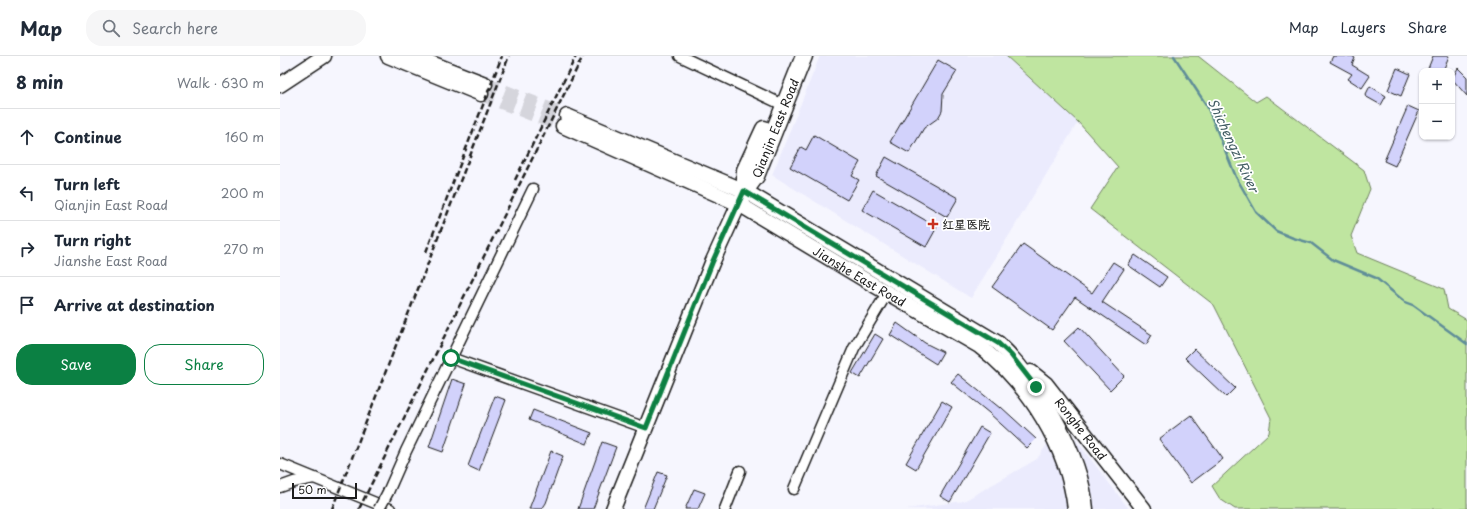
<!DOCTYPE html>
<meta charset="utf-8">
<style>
body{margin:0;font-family:"Playpen Sans","LXGW WenKai TC",sans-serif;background:#f6f6f7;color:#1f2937}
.controls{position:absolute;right:12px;top:12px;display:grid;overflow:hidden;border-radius:8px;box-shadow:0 1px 3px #0004}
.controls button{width:36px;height:36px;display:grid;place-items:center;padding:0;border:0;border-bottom:1px solid #e0e1e3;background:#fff;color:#1f2937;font:20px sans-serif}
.scale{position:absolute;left:12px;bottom:10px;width:65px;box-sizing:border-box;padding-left:4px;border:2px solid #1c1c1c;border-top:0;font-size:11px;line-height:14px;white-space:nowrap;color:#1c1c1c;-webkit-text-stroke:3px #fff;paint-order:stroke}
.stop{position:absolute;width:12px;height:12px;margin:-9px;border:3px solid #0b8043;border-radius:50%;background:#fff}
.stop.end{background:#0b8043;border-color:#fff;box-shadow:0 1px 4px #0008}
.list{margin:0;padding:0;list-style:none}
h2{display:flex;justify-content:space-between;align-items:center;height:52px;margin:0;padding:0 16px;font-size:17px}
h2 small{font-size:13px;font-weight:400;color:#747a83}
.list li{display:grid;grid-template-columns:26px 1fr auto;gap:12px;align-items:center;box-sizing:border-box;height:56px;padding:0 16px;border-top:1px solid #e0e1e3}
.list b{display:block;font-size:15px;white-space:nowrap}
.list p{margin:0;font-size:13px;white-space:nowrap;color:#747a83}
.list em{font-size:13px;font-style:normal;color:#747a83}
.actions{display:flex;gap:8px;padding:12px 16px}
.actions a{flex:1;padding:9px 0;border:1px solid #0b8043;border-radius:16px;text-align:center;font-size:14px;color:#0b8043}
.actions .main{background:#0b8043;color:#fff}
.icon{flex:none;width:22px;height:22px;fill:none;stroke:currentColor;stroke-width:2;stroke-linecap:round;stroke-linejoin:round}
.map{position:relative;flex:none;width:1187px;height:453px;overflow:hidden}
header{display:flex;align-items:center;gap:24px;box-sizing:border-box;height:56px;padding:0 20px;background:#fff;border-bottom:1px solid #e0e1e3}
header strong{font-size:19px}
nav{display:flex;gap:22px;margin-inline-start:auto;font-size:14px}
.search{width:280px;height:36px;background:#f6f6f7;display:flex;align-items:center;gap:10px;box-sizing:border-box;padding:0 14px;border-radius:16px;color:#747a83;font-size:15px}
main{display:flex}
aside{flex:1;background:#fff}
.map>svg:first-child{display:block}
.built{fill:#ebebfd}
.green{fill:#bfe5a0;stroke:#6e805e}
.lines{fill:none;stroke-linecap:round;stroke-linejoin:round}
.stream{stroke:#5f8d98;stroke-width:2.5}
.building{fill:#d2d2fb;stroke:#1c1c1c}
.secondary-tunnel{stroke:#d5d5dc;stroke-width:14;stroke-dasharray:14 7;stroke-linecap:butt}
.street-casing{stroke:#1c1c1c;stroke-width:13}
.secondary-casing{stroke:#1c1c1c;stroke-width:17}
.primary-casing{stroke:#1c1c1c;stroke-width:19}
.street{stroke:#fff;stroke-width:10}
.secondary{stroke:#fff;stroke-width:14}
.primary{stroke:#fff;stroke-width:16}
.rail{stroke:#1c1c1c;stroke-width:2.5;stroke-dasharray:6 3;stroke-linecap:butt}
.street-bridge-casing{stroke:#1c1c1c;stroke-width:13;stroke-linecap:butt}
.street-bridge{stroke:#fff;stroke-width:10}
.route{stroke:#0b8043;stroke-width:5}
.poi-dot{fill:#c8321e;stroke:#fff;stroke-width:1.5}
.labels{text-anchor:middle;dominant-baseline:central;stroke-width:3.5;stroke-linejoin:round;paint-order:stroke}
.street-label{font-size:12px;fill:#1c1c1c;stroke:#fff}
.poi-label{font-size:12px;font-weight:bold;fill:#1c1c1c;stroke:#fff;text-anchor:start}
.water-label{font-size:13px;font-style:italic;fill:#435e64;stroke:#fff}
</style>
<header>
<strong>Map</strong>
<div class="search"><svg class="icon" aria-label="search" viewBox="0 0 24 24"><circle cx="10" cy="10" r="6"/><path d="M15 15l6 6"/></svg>Search here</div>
<nav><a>Map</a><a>Layers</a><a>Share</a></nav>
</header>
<main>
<aside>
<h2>8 min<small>Walk · 630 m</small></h2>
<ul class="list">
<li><svg class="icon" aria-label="ahead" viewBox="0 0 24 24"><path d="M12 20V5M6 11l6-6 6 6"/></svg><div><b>Continue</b></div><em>160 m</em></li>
<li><svg class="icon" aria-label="left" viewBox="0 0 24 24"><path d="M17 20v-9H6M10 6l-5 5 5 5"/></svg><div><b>Turn left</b><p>Qianjin East Road</p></div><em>200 m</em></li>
<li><svg class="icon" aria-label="right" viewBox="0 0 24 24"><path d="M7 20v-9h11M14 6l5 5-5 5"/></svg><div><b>Turn right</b><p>Jianshe East Road</p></div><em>270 m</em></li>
<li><svg class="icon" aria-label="arrive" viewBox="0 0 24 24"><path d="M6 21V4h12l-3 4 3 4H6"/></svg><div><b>Arrive at destination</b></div></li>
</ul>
<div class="actions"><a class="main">Save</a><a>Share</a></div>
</aside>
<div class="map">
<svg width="1187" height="453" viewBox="0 0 1187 453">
<rect width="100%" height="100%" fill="#f6f6fe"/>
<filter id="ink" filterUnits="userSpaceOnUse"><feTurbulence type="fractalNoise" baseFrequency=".025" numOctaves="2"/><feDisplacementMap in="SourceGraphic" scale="8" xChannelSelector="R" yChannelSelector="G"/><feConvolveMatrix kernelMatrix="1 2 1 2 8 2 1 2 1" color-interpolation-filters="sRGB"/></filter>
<g filter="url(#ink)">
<!-- built -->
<g class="built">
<path d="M540,0H726L798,66L691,242L492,119Z"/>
<path d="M782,366L849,453H626L684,445L757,403Z"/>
</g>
<!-- green -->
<path class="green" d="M726,0H918L976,46L986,40L1084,114L1090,133L1071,180L1077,197L1164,233L1168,253L1187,264V453H955L940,443L932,430L989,377L991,362L934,249L810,153L838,111L798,66Z"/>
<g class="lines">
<!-- stream -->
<path class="stream" d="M894,0L927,50L956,121L976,156L996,175L1013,182L1031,187L1053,204L1096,222L1125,246L1133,249L1187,288"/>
</g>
<!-- building -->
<g class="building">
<path d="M1053,0H1072L1075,2L1072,9L1090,20L1082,32L1068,23L1072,18L1050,6Z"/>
<path d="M1153,0H1169L1163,15H1147Z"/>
<path d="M658,4L677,15L663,38L662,55L658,62L644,72L629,97L610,86Z"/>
<path d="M1117,12L1130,18L1121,40L1108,34Z"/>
<path d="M1178,12L1187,21V40L1172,23Z"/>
<path d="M1090,30L1106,40L1101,49L1085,40Z"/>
<path d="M1128,50L1139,55L1115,110L1104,105Z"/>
<path d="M534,79L580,106L572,120L579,124L567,144L510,111L521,91L526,94Z"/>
<path d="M606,101L678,142L667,161L596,120Z"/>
<path d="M593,134L657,171L646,191L582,154Z"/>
<path d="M743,188L812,237L833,206L844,213L822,246L872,279L866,289L795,241L772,274L712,231Z"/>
<path d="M855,199L887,221L880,231L848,209Z"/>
<path d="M617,267L645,287L663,296L656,308L610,279Z"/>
<path d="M799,271L844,320L830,334L784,285Z"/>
<path d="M595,278L603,283L580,322L572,317Z"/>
<path d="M914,293L955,332L946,341L905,302Z"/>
<path d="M678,318L720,352L721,351L756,383L747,392L709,357L671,326Z"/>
<path d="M172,323L186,328L163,396L149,391Z"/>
<path d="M215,340L226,344L199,415L188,410Z"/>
<path d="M662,345L672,351L636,413L626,407Z"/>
<path d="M253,354L312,377L307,388L249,364Z"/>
<path d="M911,359L943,403L911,427L879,383Z"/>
<path d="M700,371L710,377L670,446L660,440Z"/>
<path d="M322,386L336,391L313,453H298Z"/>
<path d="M271,395L283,400L266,447L262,453H249Z"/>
<path d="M378,416L387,419L373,453H363Z"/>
<path d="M414,433L425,437L418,453H405Z"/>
</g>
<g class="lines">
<!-- secondary-tunnel -->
<g class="secondary-tunnel">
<path d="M205,28L287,60"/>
<path d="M201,38L283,70"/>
</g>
<defs>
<g id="street">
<path d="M400,0L497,46"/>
<path d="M171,302L366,372"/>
<path d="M0,408L110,453"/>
<path d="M0,431L14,426L34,422"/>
<path d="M514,433L574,292L607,237"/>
<path d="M108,436L126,395L253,133"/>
<path d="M445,453L460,415"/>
</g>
<g id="secondary">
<path d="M108,0L201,38"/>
<path d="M133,0L205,28"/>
<path d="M0,29L44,0"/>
<path d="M287,60L465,135L718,287C758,325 801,397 806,453"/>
<path id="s1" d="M283,70L459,148L587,225L699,290C748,327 788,391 795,453"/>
<path id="s2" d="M751,316L766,328L864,453"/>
<path d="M333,453L432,207L463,139"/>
</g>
<g id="primary">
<path id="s3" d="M465,135L476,120L524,0"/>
<path d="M465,135V114L484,73"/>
</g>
</defs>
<!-- street casing -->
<use href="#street" class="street-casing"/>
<!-- secondary casing -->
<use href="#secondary" class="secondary-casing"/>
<!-- primary casing -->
<use href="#primary" class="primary-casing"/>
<!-- street -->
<use href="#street" class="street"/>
<!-- secondary -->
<use href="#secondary" class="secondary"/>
<!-- primary -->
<use href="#primary" class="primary"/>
<!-- rail -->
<g class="rail">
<path d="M235,124L296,0"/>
<path d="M146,196L222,0"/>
<path d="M52,453L229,0"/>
<path d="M79,453L303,0"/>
</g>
<defs>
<path id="street-bridge" d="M99,453L108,436"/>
</defs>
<!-- street-bridge casing -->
<use href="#street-bridge" class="street-bridge-casing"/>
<!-- street-bridge -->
<use href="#street-bridge" class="street-bridge"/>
</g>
</g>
<g class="lines" filter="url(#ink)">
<!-- route -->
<path class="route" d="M171,302L366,372L432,207L464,135L718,287L731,299L756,331"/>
</g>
<!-- markers -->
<path class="poi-dot" d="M651 162h4v4h4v4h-4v4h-4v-4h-4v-4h4z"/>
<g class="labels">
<!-- street labels -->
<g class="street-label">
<text stroke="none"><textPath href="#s3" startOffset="70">Qianjin East Road</textPath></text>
<text stroke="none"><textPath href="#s1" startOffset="333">Jianshe East Road</textPath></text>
<text stroke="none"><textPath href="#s2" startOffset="76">Ronghe Road</textPath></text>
</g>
<!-- poi labels -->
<g class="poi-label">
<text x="662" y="168">红星医院</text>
</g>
<!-- water labels -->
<g class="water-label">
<text transform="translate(954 89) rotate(65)">Shichengzi River</text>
</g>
</g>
</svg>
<div class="controls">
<button>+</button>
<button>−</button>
</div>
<div class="scale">50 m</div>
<div class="stop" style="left:171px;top:302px"></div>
<div class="stop end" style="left:756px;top:331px"></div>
</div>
</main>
